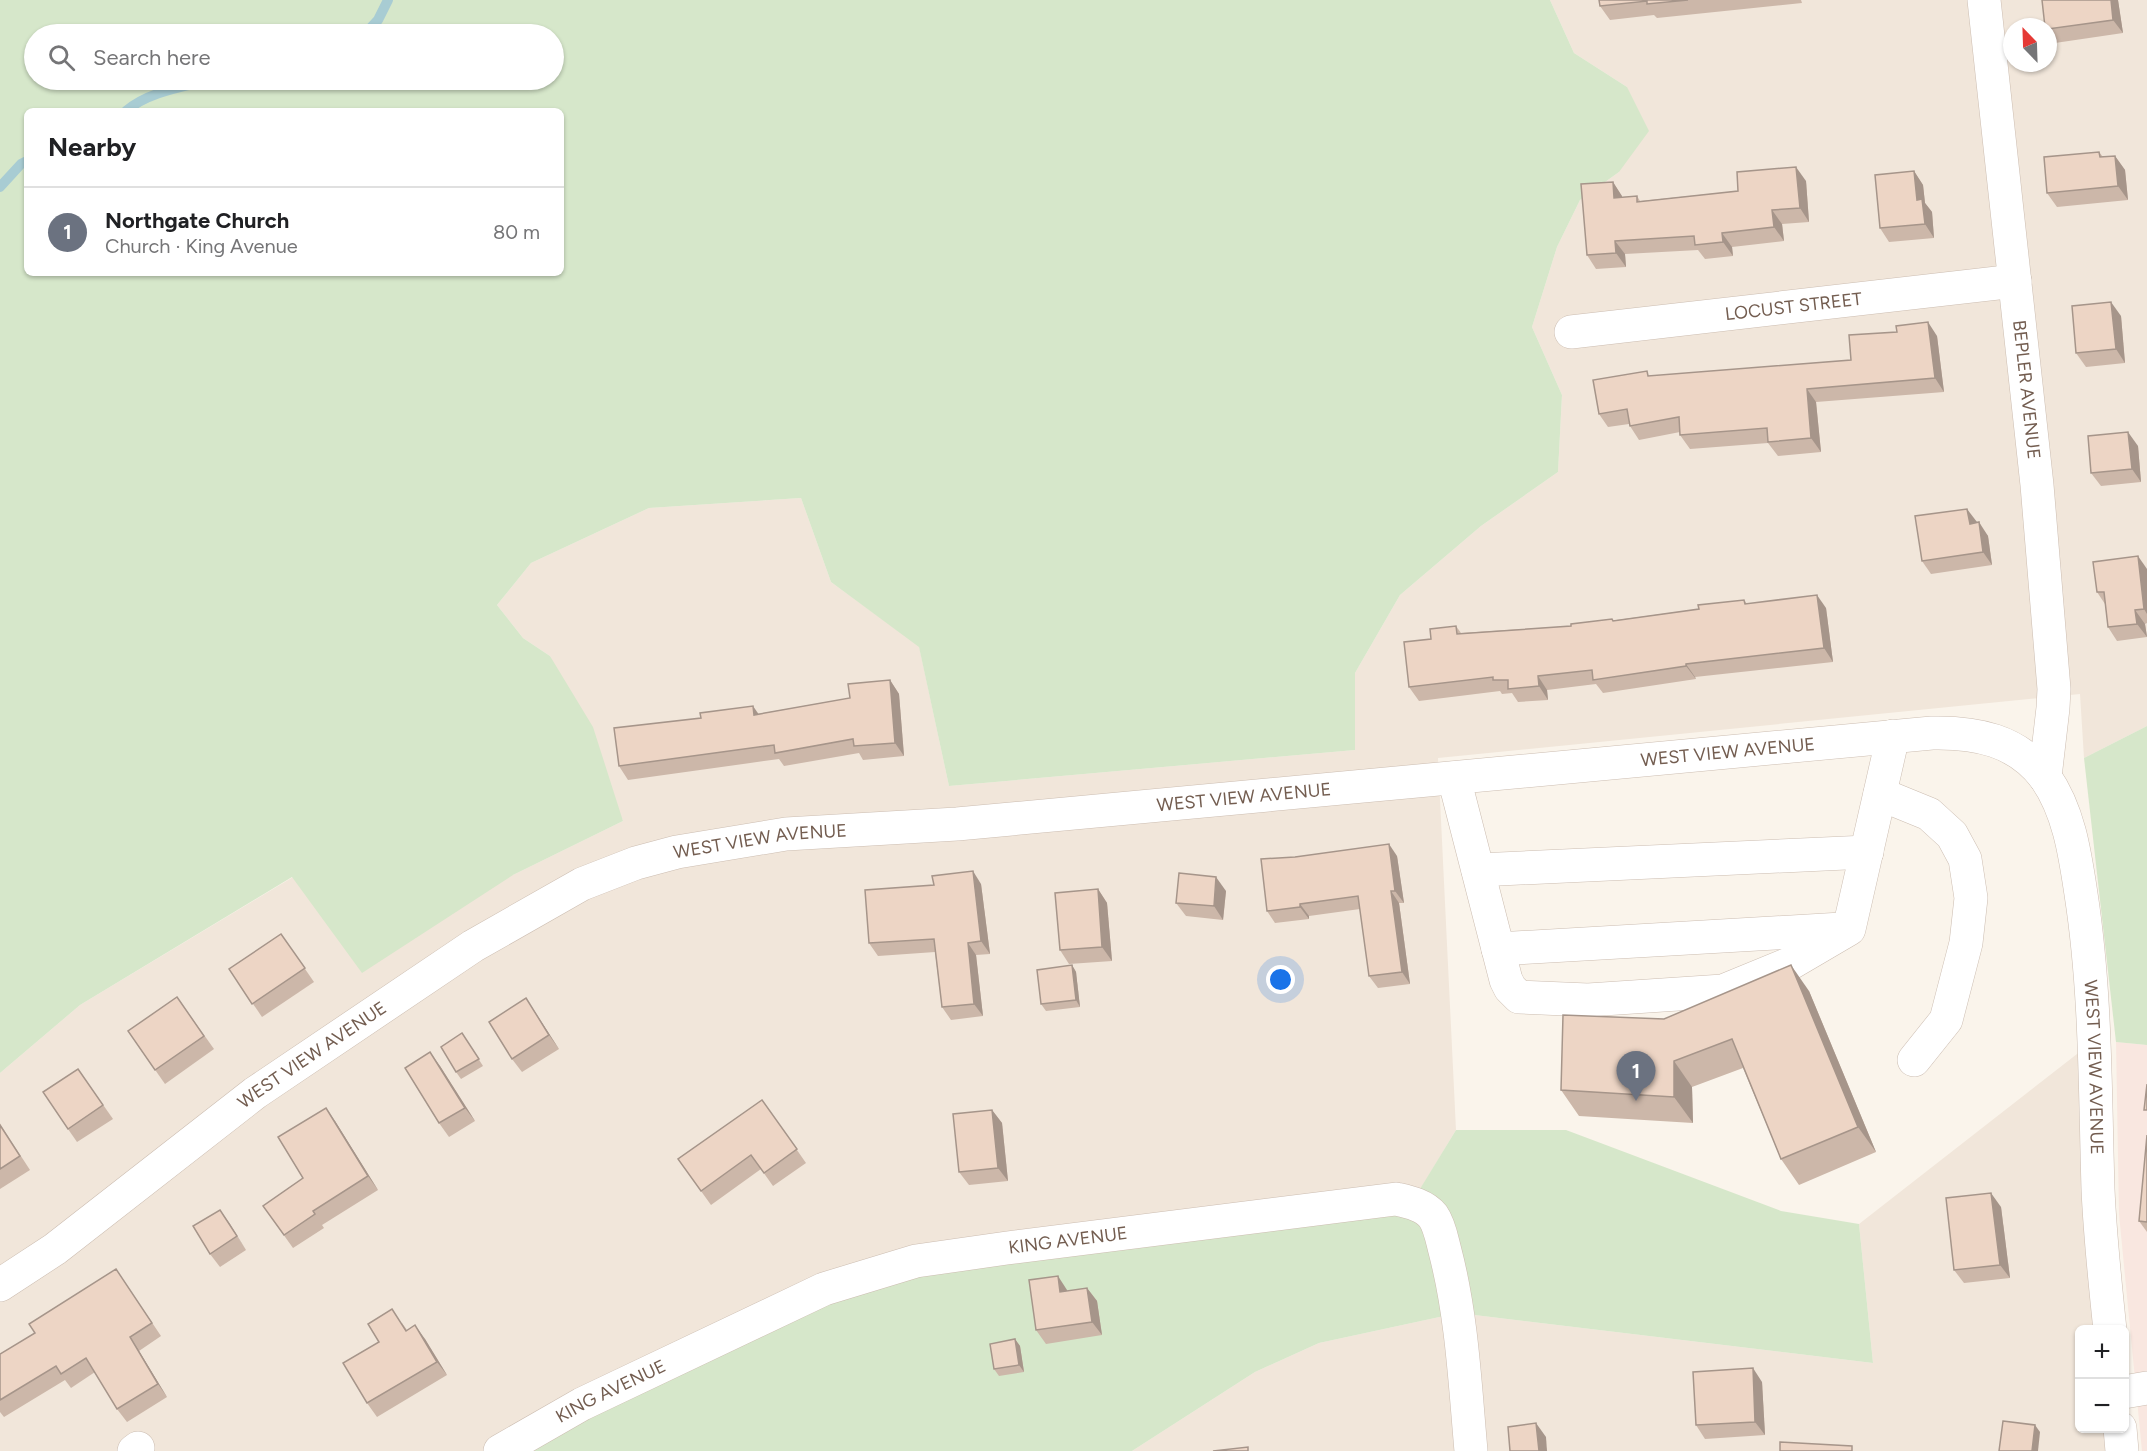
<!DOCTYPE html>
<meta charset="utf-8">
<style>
body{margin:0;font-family:Figtree,sans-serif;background:#f6f6f6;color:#202124}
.controls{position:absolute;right:18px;bottom:18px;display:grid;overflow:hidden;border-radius:9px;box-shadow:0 2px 4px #0004}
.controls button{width:54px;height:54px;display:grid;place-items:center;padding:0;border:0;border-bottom:2px solid #e0e0e0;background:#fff;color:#202124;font:30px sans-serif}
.compass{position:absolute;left:2003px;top:18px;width:54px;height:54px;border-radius:50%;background:#fff;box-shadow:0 2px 4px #0004;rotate:337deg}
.you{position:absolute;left:1281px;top:980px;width:21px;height:21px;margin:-15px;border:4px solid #fff;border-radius:50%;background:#1a73e8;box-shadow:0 0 0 9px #1a73e833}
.badge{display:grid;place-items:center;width:39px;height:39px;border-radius:50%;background:#ea580c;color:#fff;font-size:20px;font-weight:700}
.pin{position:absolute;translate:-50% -50px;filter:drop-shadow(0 2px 3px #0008)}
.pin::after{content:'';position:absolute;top:32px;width:21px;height:18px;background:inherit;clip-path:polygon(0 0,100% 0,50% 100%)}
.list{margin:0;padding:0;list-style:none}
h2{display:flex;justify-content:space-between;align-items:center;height:78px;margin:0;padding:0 24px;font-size:26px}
h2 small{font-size:20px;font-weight:400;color:#757577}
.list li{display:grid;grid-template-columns:39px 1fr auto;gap:18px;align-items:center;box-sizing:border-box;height:90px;padding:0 24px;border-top:2px solid #e0e0e0}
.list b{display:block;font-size:22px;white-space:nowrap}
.list p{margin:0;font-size:20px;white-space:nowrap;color:#757577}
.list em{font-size:20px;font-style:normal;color:#757577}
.icon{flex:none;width:33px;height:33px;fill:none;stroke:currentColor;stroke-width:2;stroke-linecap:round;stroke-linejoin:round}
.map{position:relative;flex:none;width:2147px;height:1451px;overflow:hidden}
.search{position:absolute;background:#fff;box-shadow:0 2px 4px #0004;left:24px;top:24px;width:540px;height:66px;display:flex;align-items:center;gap:15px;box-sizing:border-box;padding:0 21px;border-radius:33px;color:#757577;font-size:22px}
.panel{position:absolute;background:#fff;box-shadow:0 2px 4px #0004;left:24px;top:108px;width:540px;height:168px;border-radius:9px}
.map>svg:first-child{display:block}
.residential{fill:#f1e6da;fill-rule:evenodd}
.commercial{fill:#f9e7e0}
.green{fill:#d6e7ca;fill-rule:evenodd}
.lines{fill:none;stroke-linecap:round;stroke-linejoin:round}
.stream{stroke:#a8ccd3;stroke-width:10}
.minor-casing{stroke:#ccbdb1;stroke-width:34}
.minor{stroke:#fff;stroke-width:33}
.wall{fill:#ccb7a9}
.shaded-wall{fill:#a6958a}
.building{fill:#edd5c5;stroke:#a6958a;stroke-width:1.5}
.labels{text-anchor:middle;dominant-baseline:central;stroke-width:6;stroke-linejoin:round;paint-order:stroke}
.street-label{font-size:18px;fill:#735d50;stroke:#fdf8f1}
</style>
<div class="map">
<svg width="2147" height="1451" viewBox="0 0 2147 1451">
<rect width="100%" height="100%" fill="#faf4eb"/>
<!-- residential -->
<g class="residential">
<path d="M1550,0H2147V726L2084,758L2080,694L1438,758L1456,1130L1412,1203L500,1451H0V1073L80,1005L293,877L513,875L623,821L550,656L523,638L497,605L531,563L649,508L801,498L831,582L919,646L949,786L1355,750V673L1400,595L1481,526L1558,472L1562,395L1532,327L1557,247L1580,200L1619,172L1627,87L1574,53ZM2012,27H2048V63H2012Z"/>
<path d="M2095,1040L2110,1329L2080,1330V1428L2120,1429L2122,1451H1132L1255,1372L1319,1343L1458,1313L1873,1363L1859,1224Z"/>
</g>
<!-- commercial -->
<path class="commercial" d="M2116,1042L2147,1045V1451H2142L2119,1214Z"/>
<!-- green -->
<g class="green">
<path d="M0,0H1550L1574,53L1627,87L1649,131L1619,172L1580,200L1557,247L1532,327L1562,395L1558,472L1481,526L1400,595L1355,673V750L949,786L919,647L831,582L801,498L649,508L531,563L497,605L523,638L550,656L593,727L623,821L513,875L362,973L292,877L80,1005L0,1073ZM34,34H554V80H34ZM27,111H561V273H27Z"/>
<path d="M2147,726V1045L2116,1042L2084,758Z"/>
<path d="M1456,1130H1566L1781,1211L1859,1224L1873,1363L1458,1313L1319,1343L1255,1372L1132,1451H500L824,1289L1412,1202Z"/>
</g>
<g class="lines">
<!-- stream -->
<g class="stream">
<path d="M365,34L378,20L388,0"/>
<path d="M126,111C148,92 182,87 210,80"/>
<path d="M0,187L21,164L27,161"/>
</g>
<defs>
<g id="minor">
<path id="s1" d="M1984,0L2037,485L2054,689L2053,708L2045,777"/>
<path id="s2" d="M1571,332L2015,281"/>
<path d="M1454,778L1506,980L1510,988L1519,997L1588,1000L1723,991L1791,963L1849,929L1893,736"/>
<path d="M1880,794L1929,814L1952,835L1965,859L1971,898L1966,943L1946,1020L1914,1060"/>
<path d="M1478,870L1867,852"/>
<path d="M1498,949L1842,929"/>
<path id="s3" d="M0,1285L55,1249L255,1093L473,946L582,884L636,863L677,852L786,834L957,824L1932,733C1976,732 2017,740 2045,777C2069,811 2075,854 2081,894C2096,991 2095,1090 2098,1189C2100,1236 2105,1283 2110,1330"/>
<path d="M2124,1392L2147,1388"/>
<path d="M2120,1428L2122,1451"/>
<path d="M134,1451L138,1448"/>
<path id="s4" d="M500,1451L582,1404L824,1289L916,1261L1007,1248L1396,1199C1409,1202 1424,1205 1433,1216C1440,1226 1442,1240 1445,1251C1462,1316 1465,1384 1471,1451"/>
</g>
</defs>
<!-- minor casing -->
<use href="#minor" class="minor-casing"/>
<!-- minor -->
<use href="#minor" class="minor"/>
</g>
<!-- wall -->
<g class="wall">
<path d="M1599,0H1801L1802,3L1657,18L1654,15L1610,20L1600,6Z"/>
<path d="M2042,0H2118L2123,33L2055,43L2048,33V27Z"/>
<path d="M2099,152L2103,157L2115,156L2125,170L2128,200L2057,207L2047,193Z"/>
<path d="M1914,171L1923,185L1925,203L1932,212L1934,238L1889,242L1880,228Z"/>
<path d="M1806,181L1809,222L1782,224L1784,241L1732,247L1733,256L1705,259L1698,250L1625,254L1626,267L1596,269L1587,255L1613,182L1622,197L1637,196L1640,201L1738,191Z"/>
<path d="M2121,316L2125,363L2086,367L2076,353Z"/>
<path d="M1937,336L1944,392L1816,402L1821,452L1778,456L1768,443L1690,449L1680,435V432L1639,440L1630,426L1629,424L1608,427L1599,414L1650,376L1851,360Z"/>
<path d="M2138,446L2141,482L2101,486L2091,473Z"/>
<path d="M1977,523L1988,536L1992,565L1931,574L1922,561Z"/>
<path d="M2147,569V623L2145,624L2147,637L2117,641L2108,627L2105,604L2097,592Z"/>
<path d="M1744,600L1747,604L1826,608L1833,662L1695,677L1696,679L1603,693L1596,684L1547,690L1548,700L1518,702L1512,693L1502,694L1500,691L1419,701L1409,687L1431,639L1456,626L1461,633L1571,626L1699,609Z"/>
<path d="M890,680L899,694L904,756L863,760L859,753L784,766L779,759L628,780L619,766L758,714L850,698Z"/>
<path d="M1397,856L1404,903H1399L1410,984L1378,988L1369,976L1360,909L1309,916V919L1275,923L1267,911Z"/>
<path d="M981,884L990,954L976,955L983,1016L951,1020L942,1007L935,952L878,956L869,943Z"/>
<path d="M1098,889L1107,903L1112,961L1069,964L1060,950Z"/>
<path d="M1226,891L1223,920L1186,916L1176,903Z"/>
<path d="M281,934L314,982L262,1017L229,969Z"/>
<path d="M1072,965L1076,972L1080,1007L1046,1011L1041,1004Z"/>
<path d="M1809,991L1876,1152L1799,1185L1781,1159L1743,1068L1692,1087L1693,1123L1579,1116L1561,1090L1664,1019Z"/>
<path d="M177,997L214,1049L165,1084L128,1031Z"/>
<path d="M526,998L559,1049L522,1072L512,1059Z"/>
<path d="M462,1033L483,1066L461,1079L456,1072Z"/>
<path d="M440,1066L475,1121L449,1137L439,1123Z"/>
<path d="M78,1069L113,1119L77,1142L68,1129Z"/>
<path d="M762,1100L806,1163L773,1186L761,1169L711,1205L678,1159Z"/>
<path d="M992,1110L1002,1123L1008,1181L969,1185L959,1172Z"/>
<path d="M335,1121L378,1190L322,1225L324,1228L293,1248L263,1206L303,1178Z"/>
<path d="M0,1124L30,1170L0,1189Z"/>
<path d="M2147,1135V1232L2139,1221Z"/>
<path d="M2001,1207L2010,1278L1964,1283L1954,1270Z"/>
<path d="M220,1210L246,1250L220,1267L210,1254Z"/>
<path d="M116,1269L161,1336L139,1351L167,1397L127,1422L117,1409L95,1372L71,1388L65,1380L4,1417L0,1412V1354L35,1333Z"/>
<path d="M1087,1288L1097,1301L1102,1335L1046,1344L1036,1330L1067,1290V1291Z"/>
<path d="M402,1323L407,1330L425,1339L447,1375L377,1417L367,1403L379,1342Z"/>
<path d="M1015,1339L1020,1346L1024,1372L999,1376L994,1369Z"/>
<path d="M1762,1382L1765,1435L1705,1439L1696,1425Z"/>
</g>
<!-- shaded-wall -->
<g class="shaded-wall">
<path d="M2111,0H2118L2123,33L2113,20Z"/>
<path d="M2115,156L2125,170L2128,200L2118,186Z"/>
<path d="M1796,167L1806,181L1809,222L1800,208Z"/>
<path d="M1914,171L1923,185L1925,203L1932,212L1934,238L1925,224L1917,200Z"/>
<path d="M1613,182L1622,196L1623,211L1614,198Z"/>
<path d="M1772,210L1782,224L1784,241L1774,227Z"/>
<path d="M1722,233L1732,247L1733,256L1723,242Z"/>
<path d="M1615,241L1625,254L1626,267L1616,253Z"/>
<path d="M2111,302L2121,316L2125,363L2116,349Z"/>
<path d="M1928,322L1937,336L1944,392L1935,378Z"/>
<path d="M1807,389L1816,402L1821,452L1811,438Z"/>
<path d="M2128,432L2138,446L2141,482L2132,469Z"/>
<path d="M1967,509L1977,522L1979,537L1970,524Z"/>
<path d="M1979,522L1988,536L1992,565L1983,552Z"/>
<path d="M2138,556L2147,569V614L2144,609Z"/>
<path d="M1817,595L1826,608L1833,662L1824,648Z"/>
<path d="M2135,610L2145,624L2147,637L2137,624Z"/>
<path d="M1686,664L1695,677L1696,679L1686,666Z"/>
<path d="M1538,676L1547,690L1548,700L1539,686Z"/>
<path d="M890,680L899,694L904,756L895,743Z"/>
<path d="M753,706L762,719L754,715Z"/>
<path d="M1389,844L1397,856L1404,903L1395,891Z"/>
<path d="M973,871L981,884L990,954L981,941Z"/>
<path d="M1216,877L1226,891L1223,920L1214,906Z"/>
<path d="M1098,889L1107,903L1112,961L1102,947Z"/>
<path d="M1391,891L1399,903L1410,984L1402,972Z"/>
<path d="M1300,904L1309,916V919L1300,907Z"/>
<path d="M968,943L976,955L983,1016L974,1004Z"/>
<path d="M1072,965L1076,972L1080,1007L1076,1000Z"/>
<path d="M1791,965L1809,991L1876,1152L1858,1127Z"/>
<path d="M526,998L535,1012L559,1049L549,1035Z"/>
<path d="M430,1052L440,1066L475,1121L465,1108Z"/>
<path d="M1674,1061L1692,1087L1693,1123L1674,1097Z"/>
<path d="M326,1108L335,1121L378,1190L368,1176Z"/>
<path d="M992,1110L1002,1123L1008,1181L998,1168Z"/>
<path d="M1991,1193L2001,1207L2010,1278L2000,1265Z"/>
<path d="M220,1210L230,1224L246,1250L237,1236Z"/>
<path d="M1058,1276L1067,1290L1069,1305L1060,1292Z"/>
<path d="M1087,1288L1097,1301L1102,1335L1092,1322Z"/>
<path d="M415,1325L425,1339L447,1375L437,1362Z"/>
<path d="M130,1337L139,1351L167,1397L158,1384Z"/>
<path d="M1015,1339L1020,1346L1024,1372L1019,1365Z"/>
<path d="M1753,1368L1762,1382L1765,1435L1755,1422Z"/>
<path d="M1536,1423L1546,1437L1547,1451H1539Z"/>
<path d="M2035,1425L2040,1432L2038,1451H2032Z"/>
</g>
<!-- building -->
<g class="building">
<path d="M1599,0H1688L1647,4V1L1600,6Z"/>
<path d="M2042,0H2111L2113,20L2048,29V27H2045Z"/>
<path d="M2099,152L2100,157L2115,156L2118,186L2047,193L2044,157Z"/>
<path d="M1796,167L1800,208L1772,210L1774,227L1722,233L1723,242L1695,245L1694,236L1615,241L1616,253L1587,255L1581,184L1613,182L1614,198L1637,196V202L1738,191L1737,172Z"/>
<path d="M1914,171L1917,200L1922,199L1925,224L1880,228L1875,175Z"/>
<path d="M2111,302L2116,349L2076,353L2072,306Z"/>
<path d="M1928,322L1935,378L1807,389L1811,438L1768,442L1767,428L1680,435L1679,417L1630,426L1627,409L1599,414L1593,380L1647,371L1648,376L1851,360L1849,335L1897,332L1896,326Z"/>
<path d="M2128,432L2132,469L2091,473L2088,436Z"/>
<path d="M1967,509L1970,524L1979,522L1983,552L1922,561L1915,516Z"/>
<path d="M2138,556L2144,609L2135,610L2137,624L2108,627L2104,592H2097L2093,562Z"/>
<path d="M1817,595L1824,648L1686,664V666L1593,680L1592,670L1538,676L1539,686L1508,689V680H1493V677L1409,687L1404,642L1431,639L1430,629L1456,626L1457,634L1571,626V624L1612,619L1613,621L1699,609L1698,605L1744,600L1745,604Z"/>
<path d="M890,680L895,743L854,746L853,739L775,753L774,745L619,766L614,728L701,718L700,713L753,706L754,715L850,698L848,684Z"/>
<path d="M1389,844L1395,891H1391L1402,972L1369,976L1358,896L1300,904V907L1267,911L1261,859L1295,857Z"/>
<path d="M973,871L981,941L968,943L974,1004L942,1007L934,939L869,943L865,890L934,885L932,876Z"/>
<path d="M1179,873L1216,877L1214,906L1176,903Z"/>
<path d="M1098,889L1102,947L1060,950L1055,893Z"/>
<path d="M281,934L305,968L252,1004L229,969Z"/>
<path d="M1072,965L1076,1000L1041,1004L1037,970Z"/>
<path d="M1791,965L1858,1127L1781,1159L1732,1039L1674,1061V1097L1561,1090L1563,1015L1664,1019Z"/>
<path d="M177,997L204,1036L155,1070L128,1031Z"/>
<path d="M526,998L549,1035L512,1059L489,1022Z"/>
<path d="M462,1033L479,1059L456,1072L441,1047Z"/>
<path d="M430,1052L465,1108L439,1123L405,1068Z"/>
<path d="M78,1069L103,1105L68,1129L43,1092Z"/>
<path d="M2147,1084V1110H2144Z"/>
<path d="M762,1100L797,1149L764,1173L751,1155L701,1191L678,1159Z"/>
<path d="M326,1108L368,1176L313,1211L315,1214L284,1235L263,1206L303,1178L278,1137Z"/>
<path d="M992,1110L998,1168L959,1172L953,1114Z"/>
<path d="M0,1125L20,1156L0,1169Z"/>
<path d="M2147,1135V1222L2139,1221Z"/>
<path d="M1991,1193L2000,1265L1954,1270L1946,1198Z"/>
<path d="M220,1210L237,1236L210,1254L193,1226Z"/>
<path d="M116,1269L152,1323L130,1337L158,1384L117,1409L86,1358L61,1374L56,1366L0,1400V1354L35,1333L29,1324Z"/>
<path d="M1058,1276L1060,1292L1087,1288L1092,1322L1036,1330L1029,1280Z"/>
<path d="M392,1309L406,1331L415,1325L437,1362L367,1403L343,1363L379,1342L368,1324Z"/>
<path d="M1015,1339L1019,1365L994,1369L990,1344Z"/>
<path d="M1753,1368L1755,1422L1696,1425L1693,1372Z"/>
<path d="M2003,1421L2035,1425L2032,1451H1999Z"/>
<path d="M1536,1423L1539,1451H1510L1508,1427Z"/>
<path d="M1780,1442L1852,1446V1451H1780Z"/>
<path d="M1248,1447V1451H1213Z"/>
</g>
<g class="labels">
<!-- street labels -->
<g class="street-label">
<text stroke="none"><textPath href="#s2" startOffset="224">LOCUST STREET</textPath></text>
<text stroke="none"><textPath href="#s1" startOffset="392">BEPLER AVENUE</textPath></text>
<text stroke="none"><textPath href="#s3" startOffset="1864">WEST VIEW AVENUE</textPath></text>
<text stroke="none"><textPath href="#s3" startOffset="1378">WEST VIEW AVENUE</textPath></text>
<text stroke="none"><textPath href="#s3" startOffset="892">WEST VIEW AVENUE</textPath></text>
<text stroke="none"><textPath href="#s3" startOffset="388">WEST VIEW AVENUE</textPath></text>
<text stroke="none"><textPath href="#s3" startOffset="2493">WEST VIEW AVENUE</textPath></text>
<text stroke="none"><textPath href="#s4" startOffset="612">KING AVENUE</textPath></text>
<text stroke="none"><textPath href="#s4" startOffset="126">KING AVENUE</textPath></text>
</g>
</g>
</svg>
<div class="controls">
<button>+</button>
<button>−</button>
</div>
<svg class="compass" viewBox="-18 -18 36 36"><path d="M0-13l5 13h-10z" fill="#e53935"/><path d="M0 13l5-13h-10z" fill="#757577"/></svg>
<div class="you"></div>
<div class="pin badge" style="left:1636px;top:1101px;background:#6b7280">1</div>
<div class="search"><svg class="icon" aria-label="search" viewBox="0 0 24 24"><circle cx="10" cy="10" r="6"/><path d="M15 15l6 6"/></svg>Search here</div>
<section class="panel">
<h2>Nearby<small></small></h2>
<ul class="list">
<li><span class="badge" style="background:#6b7280">1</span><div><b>Northgate Church</b><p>Church · King Avenue</p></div><em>80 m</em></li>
</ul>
</section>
</div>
